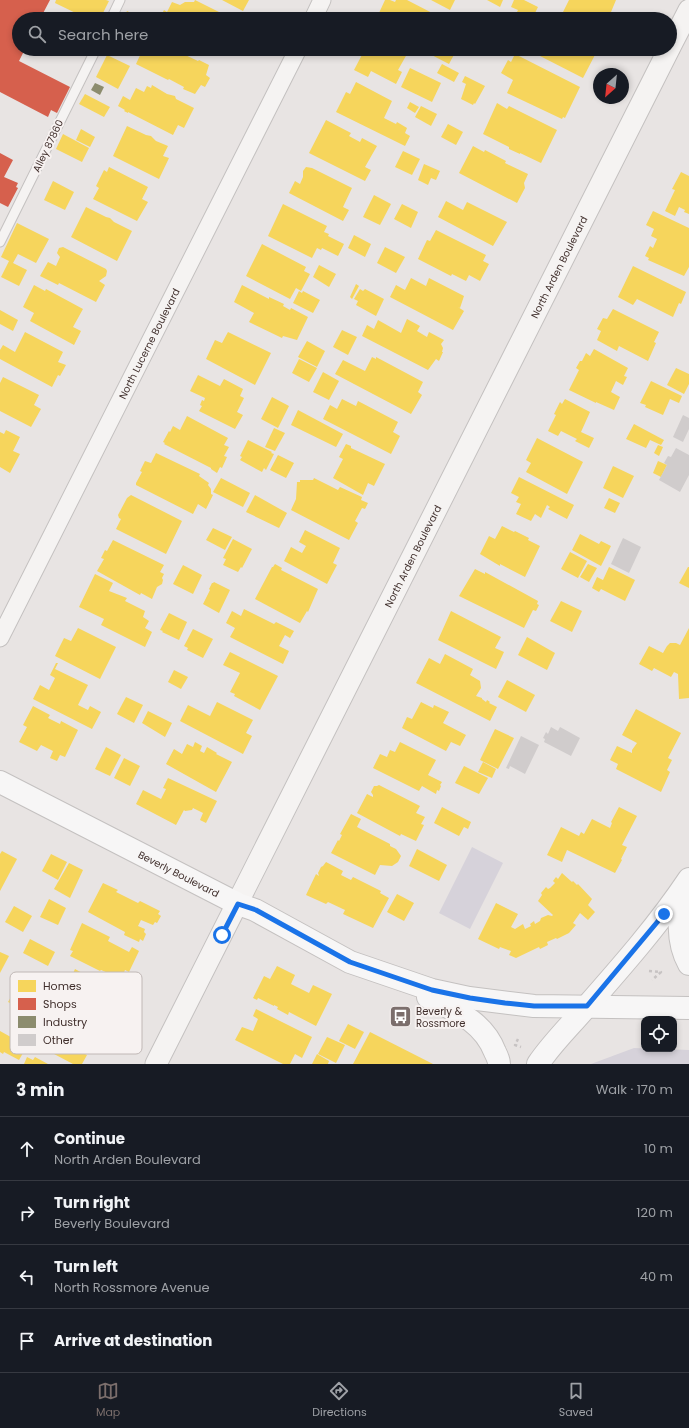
<!DOCTYPE html>
<meta charset="utf-8">
<style>
body{margin:0;font-family:Poppins,sans-serif;background:#242831;color:#f1f3f6}
.controls{position:absolute;right:12px;bottom:12px;display:grid;overflow:hidden;border-radius:8px;box-shadow:0 2px 6px #0003}
.controls button{width:36px;height:36px;display:grid;place-items:center;padding:0;border:0;border-bottom:1px solid #363941;background:#171b24;color:#f1f3f6;font:20px sans-serif}
.compass{position:absolute;left:593px;top:68px;width:36px;height:36px;border-radius:50%;background:#171b24;box-shadow:0 2px 6px #0003;rotate:207deg}
.stop{position:absolute;width:12px;height:12px;margin:-9px;border:3px solid #1a73e8;border-radius:50%;background:#fff}
.stop.end{background:#1a73e8;border-color:#fff;box-shadow:0 1px 4px #0008}
.list{margin:0;padding:0;list-style:none}
h2{display:flex;justify-content:space-between;align-items:center;height:52px;margin:0;padding:0 16px;font-size:17px}
h2 small{font-size:13px;font-weight:400;color:#9ea1a6}
.list li{display:grid;grid-template-columns:26px 1fr auto;gap:12px;align-items:center;box-sizing:border-box;height:64px;padding:0 16px;border-top:1px solid #363941}
.list b{display:block;font-size:15px;white-space:nowrap}
.list p{margin:0;font-size:13px;white-space:nowrap;color:#9ea1a6}
.list em{font-size:13px;font-style:normal;color:#9ea1a6}
.icon{flex:none;width:22px;height:22px;fill:none;stroke:currentColor;stroke-width:2;stroke-linecap:round;stroke-linejoin:round}
.map{position:relative;flex:none;width:689px;height:1064px;overflow:hidden}
.search{position:absolute;background:#171b24;box-shadow:0 2px 6px #0003;left:12px;right:12px;top:12px;height:44px;display:flex;align-items:center;gap:10px;box-sizing:border-box;padding:0 14px;border-radius:22px;color:#9ea1a6;font-size:15px}
.sheet{height:308px;background:#171b24}
nav{display:flex;justify-content:space-around;align-items:center;box-sizing:border-box;height:56px;border-top:1px solid #363941;background:#171b24;font-size:11px;color:#9ea1a6}
nav a{display:grid;justify-items:center;gap:2px}
nav .on{color:#7b6e6c}
.map>svg:first-child{display:block}
.green{fill:#d6d2da}
.homes{fill:#f6d55c}
.shops{fill:#d6604d}
.industry{fill:#8c8c6e}
.building{fill:#d0cccc}
.lines{fill:none;stroke-linecap:round;stroke-linejoin:round}
.service-casing{stroke:#c4c1c0;stroke-width:11}
.minor-casing{stroke:#c4c1c0;stroke-width:19}
.tertiary-casing{stroke:#c4c1c0;stroke-width:23}
.secondary-casing{stroke:#c4c1c0;stroke-width:24}
.path{stroke:#c7c3c3;stroke-width:2.5;stroke-dasharray:3 3;stroke-linecap:butt}
.service{stroke:#f5f3f2;stroke-width:9}
.minor{stroke:#f5f3f2;stroke-width:17}
.tertiary{stroke:#f5f3f2;stroke-width:21}
.secondary{stroke:#f7f6f6;stroke-width:22}
.route{stroke:#1a73e8;stroke-width:5}
.labels{text-anchor:middle;dominant-baseline:central;stroke-width:4;stroke-linejoin:round;paint-order:stroke}
.street-label{font-size:10px;fill:#402f2c;stroke:#f7f2f1}
.poi-label{font-size:10px;fill:#402f2c;stroke:#f7f2f1;text-anchor:start}
.key{fill:#f7f2f1;stroke:#c0b8b6;stroke-width:1}
.key-label{font-size:11px;fill:#402f2c}
</style>
<div class="map">
<svg width="689" height="1064" viewBox="0 0 689 1064">
<rect width="100%" height="100%" fill="#e8e4e3"/>
<!-- green -->
<g class="green">
<path d="M472,847L503,863L470,929L439,913Z"/>
<path d="M634,1048L689,1050V1064H591Z"/>
</g>
<!-- homes -->
<g class="homes">
<path d="M56,0H106L109,1L100,19H88L55,3Z"/>
<path d="M195,0L219,12L218,15L225,19H159L164,10L167,12L172,2L180,5L185,2H194Z"/>
<path d="M222,0H249L243,11Z"/>
<path d="M385,0H390L395,2L396,0H407L438,16L437,19H379L382,14L379,13Z"/>
<path d="M431,0H455L450,10Z"/>
<path d="M487,0H503L500,7Z"/>
<path d="M514,0H524L538,7L532,19H526L516,14L518,10L511,7Z"/>
<path d="M569,0H616L611,12L616,14L614,19H573L562,14Z"/>
<path d="M127,11L143,19H123Z"/>
<path d="M143,49H164L168,52L170,49H178L180,50L179,52L198,61L199,60L209,65L206,75L210,78L205,87L201,85L195,94L183,89L184,87L169,79L168,80L136,64Z"/>
<path d="M365,49H396L407,54L398,70L402,72L396,84L371,71L368,77L354,70Z"/>
<path d="M420,49H451L456,51L449,64Z"/>
<path d="M543,49H598L583,78L540,56Z"/>
<path d="M515,54L580,87L565,118L563,117L562,119L507,93L513,80L501,73L508,60L511,62Z"/>
<path d="M107,55L130,66L118,89L96,77Z"/>
<path d="M442,64L459,73L454,82L437,73Z"/>
<path d="M410,68L441,83L432,102L401,87Z"/>
<path d="M465,76L485,86L475,104L474,103L473,105L461,99L466,84L462,82Z"/>
<path d="M356,82L392,101L384,118L396,124L397,122L407,128L405,133L410,136L405,146L336,112L346,92L350,94Z"/>
<path d="M152,85L167,94L175,96L176,99L194,108L184,128L178,125L173,135L128,112V113L124,111L125,110L118,106L123,96L130,100L136,88L144,92L147,86L151,88Z"/>
<path d="M85,94L110,107L104,117L79,104Z"/>
<path d="M410,102L419,107L415,113L407,108Z"/>
<path d="M497,103L507,109L509,106L557,130L541,163L520,153V154L509,149V147L483,134Z"/>
<path d="M421,106L437,114L431,126L415,117Z"/>
<path d="M326,120L351,133L349,136L360,142L362,138L377,146L365,167L371,170L365,181L309,153Z"/>
<path d="M448,124L463,132L456,145L441,137Z"/>
<path d="M127,126L146,135L151,136L156,141L168,146L163,156L169,158L159,179L113,156Z"/>
<path d="M81,129L95,137L90,147L76,140Z"/>
<path d="M63,134L89,148L82,162L56,149Z"/>
<path d="M473,146L484,152L485,150L506,161L505,163L528,174L524,183L525,188L517,203L459,173Z"/>
<path d="M403,151L420,159L412,175L395,167Z"/>
<path d="M424,164L440,171L436,180L431,178L428,185L418,180Z"/>
<path d="M109,167L148,187L142,199L148,202L137,221L93,199L99,188L96,186L104,170L107,172Z"/>
<path d="M306,167L312,168L352,188L343,207L349,210L343,221L289,193L295,181L300,184L303,177V171Z"/>
<path d="M681,172L689,176V214L684,212L685,210L679,207L675,216L665,211L675,190L672,189Z"/>
<path d="M53,181L74,192L65,210L44,200Z"/>
<path d="M374,195L391,204L380,225L363,217Z"/>
<path d="M446,201L463,210L467,202L507,222L493,246L438,217Z"/>
<path d="M283,204L327,226L324,232L329,234L328,236L344,244L338,256L322,248L321,250L317,248L312,258L268,236Z"/>
<path d="M402,204L418,212L411,228L394,219Z"/>
<path d="M86,207L106,217L110,218L114,222L132,231L117,261L71,237Z"/>
<path d="M653,211L689,228V267L684,276L648,260L649,258L645,256L650,246L653,248L657,239L651,236L654,229L646,225Z"/>
<path d="M17,223L49,239L36,263L18,254L13,263L27,270L19,286L1,277L9,261L1,257Z"/>
<path d="M436,230L486,255L483,261L489,264L480,281L469,275L466,281L452,274L451,276L418,259L427,240L430,241Z"/>
<path d="M354,235L371,244L365,257L348,248Z"/>
<path d="M262,244L306,267L304,271L310,274L301,291L296,288L290,299L246,276Z"/>
<path d="M63,247L106,269L107,271L106,276L99,281L105,285L96,302L59,283L58,285L40,276L48,262L56,266L60,257L57,253L59,248Z"/>
<path d="M385,247L405,257L396,273L377,263Z"/>
<path d="M319,265L336,274L329,287L313,277Z"/>
<path d="M633,266L686,292L681,304L679,303L673,317L637,299L633,305L618,297Z"/>
<path d="M411,278L426,286L429,278L464,296L460,308L458,307L464,311L453,330L390,297L396,285L405,290Z"/>
<path d="M356,284L359,286L352,299L350,297Z"/>
<path d="M34,285L45,291L46,289L83,309L73,327L81,331L74,345L30,321L34,313L23,307Z"/>
<path d="M242,285L269,299V297L284,304L283,306L290,310L291,308L308,317L297,340L283,336L282,338L249,322L254,313L234,302Z"/>
<path d="M360,289L363,291L365,289L384,299L376,316L356,305L358,301L354,299Z"/>
<path d="M299,291L302,293L303,291L320,300L313,313L293,303Z"/>
<path d="M613,309L659,332L654,342L656,343L648,361L619,346L617,351L597,340L601,331L597,329L603,318L607,319Z"/>
<path d="M0,310L18,320L13,331L0,324Z"/>
<path d="M407,319L420,326L417,331L427,337L429,332L444,340L441,344L443,348L442,352H443L439,361L436,359L428,370L362,336L367,325L374,329L378,320L401,333Z"/>
<path d="M342,330L357,337L348,355L333,347Z"/>
<path d="M25,332L63,352L58,362L66,365L60,376L58,375L52,387L0,359V350L3,345L15,352Z"/>
<path d="M228,332L271,353L255,385L206,359L215,340L222,343Z"/>
<path d="M307,341L325,351L317,367L298,357Z"/>
<path d="M594,349L628,368L624,376L627,377L623,385L616,381L611,392L620,397L614,410L596,402V403L569,390L579,370L576,368L580,361H582L586,353L590,356Z"/>
<path d="M372,357L376,359V357L423,382L418,392L422,395L411,414L335,374L343,360L365,371Z"/>
<path d="M299,359L317,368L309,382L292,373Z"/>
<path d="M676,368L689,374V384L684,394L667,385Z"/>
<path d="M323,372L339,381L329,400L313,392Z"/>
<path d="M198,375L220,386L224,379L243,389L240,396L244,398L237,412L243,415L235,429L199,411L202,406L200,405L202,400L204,401L205,398L190,391Z"/>
<path d="M3,377L39,395L34,405L41,409L31,427L0,411V383Z"/>
<path d="M651,381L682,396L679,403L670,399L663,415L645,407L646,405L640,403Z"/>
<path d="M272,397L289,406L278,428L261,419Z"/>
<path d="M342,399L356,406L358,401L398,422L393,432L400,436L391,454L323,419L330,405L337,409Z"/>
<path d="M565,399L590,412L581,432L594,438L589,448L575,441L577,439L561,431L558,436L548,431L556,415L554,414L560,402L562,404Z"/>
<path d="M298,410L343,434L336,447L291,425Z"/>
<path d="M187,416L228,438L224,445L229,447L224,456L227,457L222,468L220,467L217,473L211,469V468L164,444L165,443L163,442L169,431L170,432L173,426L180,430Z"/>
<path d="M634,424L664,440L661,445L650,440L646,448L626,439Z"/>
<path d="M274,428L285,433L275,451L265,447Z"/>
<path d="M6,430L20,437L13,451L20,454L10,473L0,467V432L4,434Z"/>
<path d="M537,438L583,462L567,494L526,472L531,463L526,460Z"/>
<path d="M248,440L272,452L271,453L274,454L266,470L264,468L262,472L240,460L242,457L240,456Z"/>
<path d="M346,444L351,446V448L385,464L374,486L368,483L363,495L333,478L343,459L339,457Z"/>
<path d="M658,445L663,447L659,456L654,453Z"/>
<path d="M156,453L200,474L199,476L209,483L208,485L211,489V494L213,495L206,509L198,504L193,514L136,485V483L142,472L140,471L145,461L151,463Z"/>
<path d="M278,455L294,463L286,478L270,470Z"/>
<path d="M658,461L667,465L661,477L653,473Z"/>
<path d="M613,466L634,476L623,498L603,488Z"/>
<path d="M519,477L574,505L567,519L548,509L550,507L547,505L541,518L535,514L531,521L516,514L521,504L516,502L519,497L511,493Z"/>
<path d="M221,478L250,493L243,507L213,492Z"/>
<path d="M314,478L338,490L340,487L362,497L361,500L368,503L365,509L362,508L355,521L358,523L349,540L291,510L296,499L297,482H300V480H313Z"/>
<path d="M131,495L182,521L166,554L116,529L121,519L119,518L118,515L127,498Z"/>
<path d="M255,495L287,513L279,528L246,512Z"/>
<path d="M609,498L620,503L615,513L604,508Z"/>
<path d="M502,526L514,532L515,531L529,538L528,540L540,546L525,577L500,564V566L480,554L489,536L495,539Z"/>
<path d="M213,528L232,537L225,550L206,540Z"/>
<path d="M305,530L340,548L333,563L337,565L327,584L284,561L291,547L302,553L306,546L299,542Z"/>
<path d="M580,534L599,544L601,541L611,546L601,566L572,550Z"/>
<path d="M233,539L252,549L242,568L241,567L238,572L223,565L226,559L223,558Z"/>
<path d="M113,540L164,565L160,572L164,574L162,578L163,580L162,584L157,587L152,599L141,593L140,595L97,571L104,559L101,558L105,550L107,551Z"/>
<path d="M570,552L587,561L578,578L561,569Z"/>
<path d="M275,564L282,568L281,570L318,589L308,612L307,611L300,623L255,599L272,567H273Z"/>
<path d="M588,564L597,568L589,582L580,577Z"/>
<path d="M183,565L202,575L193,594L173,584Z"/>
<path d="M609,567L635,580L625,601L601,589L599,592L592,588L597,577L603,580Z"/>
<path d="M688,567H689V588L679,583Z"/>
<path d="M475,569L485,574V572L538,601L537,604L539,605L536,611L533,610L524,628L459,596Z"/>
<path d="M95,574L113,583L109,591L127,598L125,601L145,611L143,617L149,621L145,628L152,632L145,647L101,625L104,619L79,607Z"/>
<path d="M214,582L230,590L219,613L203,604L210,590L209,589L212,583H213Z"/>
<path d="M561,601L582,611L572,632L550,621Z"/>
<path d="M244,609L274,624L276,622L294,631L290,638L285,635L279,646L289,651L283,664L230,637L235,628L226,623L232,611L241,616Z"/>
<path d="M451,611L501,637L495,648L504,652L496,669L438,640Z"/>
<path d="M169,613L187,622L179,640L162,632L163,631L160,630Z"/>
<path d="M78,628L116,647L100,679L55,656L64,638L71,641Z"/>
<path d="M689,628V698L679,699L678,674L674,672L671,677L654,668L652,671L639,664L649,646L663,653L667,646L670,643H676L680,645Z"/>
<path d="M193,629L213,639L203,658L187,650L188,648L184,646Z"/>
<path d="M527,637L555,653L547,670L518,655Z"/>
<path d="M230,652L278,676L260,710L234,696L235,694L230,692L240,673L223,665Z"/>
<path d="M445,654L473,669L470,675L480,681L481,688L476,696L482,698V699L486,702L487,700L490,702L489,703L497,707L490,721L416,683L429,658L440,664Z"/>
<path d="M56,663H58L55,669L88,685L78,705L88,710L90,706L101,712L92,729L33,699L40,685L49,690L55,678L50,675Z"/>
<path d="M174,670L188,677L181,689L168,682Z"/>
<path d="M507,680L535,695L526,712L498,697Z"/>
<path d="M126,697L143,705L134,723L117,714Z"/>
<path d="M217,702L253,720L246,733L252,736L243,754L180,721L188,705L210,716Z"/>
<path d="M421,702L433,708L434,705L449,712L443,723L466,735L460,746L451,742L446,751L402,728L407,717L412,719Z"/>
<path d="M33,706L50,715L48,718L60,724L61,721L78,730L65,757L60,755L57,761L50,758L53,751L41,745L37,751L19,742L27,727L23,725Z"/>
<path d="M636,709L681,733L668,758L672,760L667,770L670,772L661,792L616,769L618,764L610,760L617,746L632,753V750L637,743L622,735Z"/>
<path d="M148,711L172,723L165,737L142,723Z"/>
<path d="M495,729L514,738L498,769L480,760Z"/>
<path d="M195,742L202,746L200,751L204,753L207,747L217,753L216,754L232,762L216,792L166,764L174,749L182,754L187,744L193,747Z"/>
<path d="M400,742L436,760L428,775L442,782L440,785L441,786L439,791L437,790L436,794L422,786L419,791L373,768L380,754L387,757L390,750L395,752Z"/>
<path d="M106,747L121,755L110,776L95,769Z"/>
<path d="M124,758L140,766L130,786L114,778Z"/>
<path d="M483,762L496,769L492,778L478,772Z"/>
<path d="M464,766L488,778L479,794L455,783Z"/>
<path d="M168,778L217,801L206,823L200,820L203,813L193,808L192,810L185,811L184,810L176,825L136,804L143,790L161,799L166,789L163,788Z"/>
<path d="M379,785L420,806L416,813L425,817L421,824L424,825L416,841L401,834L400,836L357,813L367,794L373,797V795L371,792L374,786H377Z"/>
<path d="M442,807L471,822L468,829L464,827L459,836L434,823Z"/>
<path d="M619,807L637,816L622,845L627,847L621,859L622,860L615,873L567,850L562,862L547,855L561,827L579,836L581,832L584,834L592,819L610,828L612,823L611,822Z"/>
<path d="M351,814L361,819L357,827L390,844V846L396,849L401,856L398,862L392,866L380,865L375,875L331,853L338,840L339,841L342,835L340,834Z"/>
<path d="M417,849L447,865L439,881L409,866Z"/>
<path d="M2,851L17,859L0,891V854Z"/>
<path d="M51,854L67,862L58,880L42,871Z"/>
<path d="M326,862L343,871L341,875L351,880L353,877L381,891L380,893L389,898L373,928L343,914L345,910L328,902L326,904L306,895L316,874L319,876L318,873L321,867L323,866Z"/>
<path d="M69,863L83,870L70,898L54,889Z"/>
<path d="M562,873L572,882L573,881L577,885L578,884L592,899L588,905L595,912L588,920L580,913L573,923L576,925L569,933L557,939L556,938L547,942L548,945L540,949L539,947L516,958L509,955L511,951L500,947L499,949L478,939L496,903L518,914L511,927L515,929L523,924L525,929L531,926L530,924L534,921L535,924L540,921L541,918L548,915L552,916L553,915L538,901L542,895L541,893L546,887L548,889L550,888L555,883L553,881L556,877L558,879Z"/>
<path d="M103,883L118,890L116,892L138,903L140,901L160,911L158,914L161,916L157,923L155,922L153,925L141,920L138,926L145,929L144,932L146,934L143,941L140,939L139,942L124,935L125,932L88,912Z"/>
<path d="M397,894L414,903L404,921L387,912Z"/>
<path d="M49,899L66,908L58,925L40,917Z"/>
<path d="M14,906L32,916L23,932L5,922Z"/>
<path d="M82,923L110,937L108,941L129,952L132,947L139,951L129,972L125,970L121,980L119,978L117,980L106,975L108,973L101,970L100,971L70,956L73,951L70,950Z"/>
<path d="M30,939L55,952L48,966L23,953Z"/>
<path d="M0,952L9,956L0,973Z"/>
<path d="M277,966L295,975L291,984L309,993L313,985L332,994L316,1026L289,1012L288,1015L277,1009L278,1007L274,1005V1006L258,998L257,1000L253,998L264,976L270,979Z"/>
<path d="M75,969L120,994L113,1008L111,1006L108,1012H109L107,1015L110,1017L106,1024L103,1023L102,1025L58,1002L64,990L50,983L56,973L70,980Z"/>
<path d="M17,986L32,994L24,1010L8,1002Z"/>
<path d="M256,1009L312,1037L302,1058L295,1054L290,1064H283L235,1040L242,1027L253,1031L258,1019L253,1016Z"/>
<path d="M51,1013L53,1015L54,1013L90,1033L83,1046L88,1048L85,1054L87,1055L82,1064H73L37,1045L44,1033L46,1034L51,1025L49,1023L52,1018L49,1016Z"/>
<path d="M348,1024L364,1032L355,1049L339,1041Z"/>
<path d="M0,1031L27,1046L19,1060L4,1052L3,1054L0,1052Z"/>
<path d="M370,1032L433,1064H353Z"/>
<path d="M327,1037L345,1045L336,1063L318,1054Z"/>
<path d="M317,1054L329,1061L328,1064H312Z"/>
<path d="M27,1057L33,1060L35,1057L48,1064H24Z"/>
</g>
<!-- shops -->
<g class="shops">
<path d="M0,0H50L40,19H19V49H25L19,61L70,87L57,113L51,110L48,117L0,92Z"/>
<path d="M0,153L13,160L4,177L18,183L16,187L18,188L8,207L0,203Z"/>
</g>
<!-- industry -->
<path class="industry" d="M95,83L104,87L100,95L91,90Z"/>
<!-- building -->
<g class="building">
<path d="M683,415L689,418V429L683,442L673,437Z"/>
<path d="M676,448L689,455V475L680,492L659,480L667,465L664,463L668,456L671,457Z"/>
<path d="M623,538L641,547L629,573L611,564Z"/>
<path d="M551,727L558,731L560,727L580,738L571,756L544,742L545,739L543,738L546,732L548,734Z"/>
<path d="M521,736L539,745L525,774L510,766L509,769L506,768Z"/>
</g>
<g class="lines">
<defs>
<g id="service">
<path d="M111,19L120,0"/>
<path d="M0,242L96,49"/>
</g>
<g id="minor">
<path d="M313,19L322,0"/>
<path id="s1" d="M0,638L298,49"/>
</g>
<g id="tertiary">
<path d="M670,47L689,10"/>
<path id="s2" d="M156,1064L669,49"/>
</g>
<g id="secondary">
<path id="s3" d="M0,782L238,904L255,910L350,962L432,990L469,998L534,1006L689,1008"/>
<path d="M684,890C679,915 676,941 689,964"/>
<path d="M428,997C456,1011 483,1021 495,1052C497,1056 499,1060 499,1064"/>
<path d="M538,1064C552,1043 571,1025 587,1006C623,965 659,924 689,879"/>
</g>
</defs>
<!-- service casing -->
<use href="#service" class="service-casing"/>
<!-- minor casing -->
<use href="#minor" class="minor-casing"/>
<!-- tertiary casing -->
<use href="#tertiary" class="tertiary-casing"/>
<!-- secondary casing -->
<use href="#secondary" class="secondary-casing"/>
<!-- path -->
<g class="path">
<path d="M649,971L661,972L652,980"/>
<path d="M518,1039L515,1045L521,1047"/>
</g>
<!-- service -->
<use href="#service" class="service"/>
<!-- minor -->
<use href="#minor" class="minor"/>
<!-- tertiary -->
<use href="#tertiary" class="tertiary"/>
<!-- secondary -->
<use href="#secondary" class="secondary"/>
</g>
<g class="lines">
<!-- route -->
<path class="route" d="M222,935L238,904L256,910L350,962L432,990L470,998L505,1003L534,1006H587L664,914"/>
</g>
<!-- icons -->
<defs>
<symbol id="bus-square" viewBox="-11 -11 22 22"><rect x="-9" y="-9" width="18" height="18" rx="4" fill="#7b6e6c" stroke="#f7f2f1"/><path d="M-5-6H5V4H4V6H2V4H-2V6H-4V4H-5ZM-3.5-4V0h7V-4ZM-3.5 1.2v1.5H-2V1.2ZM2 1.2v1.5H3.5V1.2Z" fill="#fff"/></symbol>
</defs>
<g fill-rule="evenodd">
<use href="#bus-square" x="388" y="1004" width="25" height="25"/>
</g>
<g class="labels">
<!-- street labels -->
<g class="street-label">
<text transform="translate(48 146) rotate(-64)">Alley 87860</text>
<text stroke="none"><textPath href="#s2" startOffset="893">North Arden Boulevard</textPath></text>
<text stroke="none"><textPath href="#s1" startOffset="330">North Lucerne Boulevard</textPath></text>
<text stroke="none"><textPath href="#s2" startOffset="569">North Arden Boulevard</textPath></text>
<text stroke="none"><textPath href="#s3" startOffset="201">Beverly Boulevard</textPath></text>
</g>
<!-- poi labels -->
<g class="poi-label">
<text x="416" y="1011">Beverly &amp;<tspan x="416" dy="12">Rossmore</tspan></text>
</g>
</g>
<!-- legend -->
<rect x="10" y="972" width="132" height="82" rx="6" class="key"/>
<rect x="18" y="980" width="18" height="12" fill="#f6d55c"/>
<rect x="18" y="998" width="18" height="12" fill="#d6604d"/>
<rect x="18" y="1016" width="18" height="12" fill="#8c8c6e"/>
<rect x="18" y="1034" width="18" height="12" fill="#d0cccc"/>
<g class="key-label">
<text x="43" y="990">Homes</text>
<text x="43" y="1008">Shops</text>
<text x="43" y="1026">Industry</text>
<text x="43" y="1044">Other</text>
</g>
</svg>
<div class="controls">
<button><svg class="icon" aria-label="locate" viewBox="0 0 24 24"><circle cx="12" cy="12" r="6"/><path d="M12 2v4M12 18v4M2 12h4M18 12h4"/></svg></button>
</div>
<svg class="compass" viewBox="-18 -18 36 36"><path d="M0-13l5 13h-10z" fill="#e53935"/><path d="M0 13l5-13h-10z" fill="#9ea1a6"/></svg>
<div class="stop" style="left:222px;top:935px"></div>
<div class="stop end" style="left:664px;top:914px"></div>
<div class="search"><svg class="icon" aria-label="search" viewBox="0 0 24 24"><circle cx="10" cy="10" r="6"/><path d="M15 15l6 6"/></svg>Search here</div>
</div>
<section class="sheet">
<h2>3 min<small>Walk · 170 m</small></h2>
<ul class="list">
<li><svg class="icon" aria-label="ahead" viewBox="0 0 24 24"><path d="M12 20V5M6 11l6-6 6 6"/></svg><div><b>Continue</b><p>North Arden Boulevard</p></div><em>10 m</em></li>
<li><svg class="icon" aria-label="right" viewBox="0 0 24 24"><path d="M7 20v-9h11M14 6l5 5-5 5"/></svg><div><b>Turn right</b><p>Beverly Boulevard</p></div><em>120 m</em></li>
<li><svg class="icon" aria-label="left" viewBox="0 0 24 24"><path d="M17 20v-9H6M10 6l-5 5 5 5"/></svg><div><b>Turn left</b><p>North Rossmore Avenue</p></div><em>40 m</em></li>
<li><svg class="icon" aria-label="arrive" viewBox="0 0 24 24"><path d="M6 21V4h12l-3 4 3 4H6"/></svg><div><b>Arrive at destination</b></div></li>
</ul>
</section>
<nav>
<a class="on"><svg class="icon" aria-label="map" viewBox="0 0 24 24"><path d="M3 6l6-2 6 2 6-2v14l-6 2-6-2-6 2zM9 4v14M15 6v14"/></svg>Map</a>
<a><svg class="icon" aria-label="directions" viewBox="0 0 24 24"><path d="M12 3l9 9-9 9-9-9zM9 14v-3h6M13 9l2 2-2 2"/></svg>Directions</a>
<a><svg class="icon" aria-label="saved" viewBox="0 0 24 24"><path d="M7 4h10v16l-5-4-5 4z"/></svg>Saved</a>
</nav>
